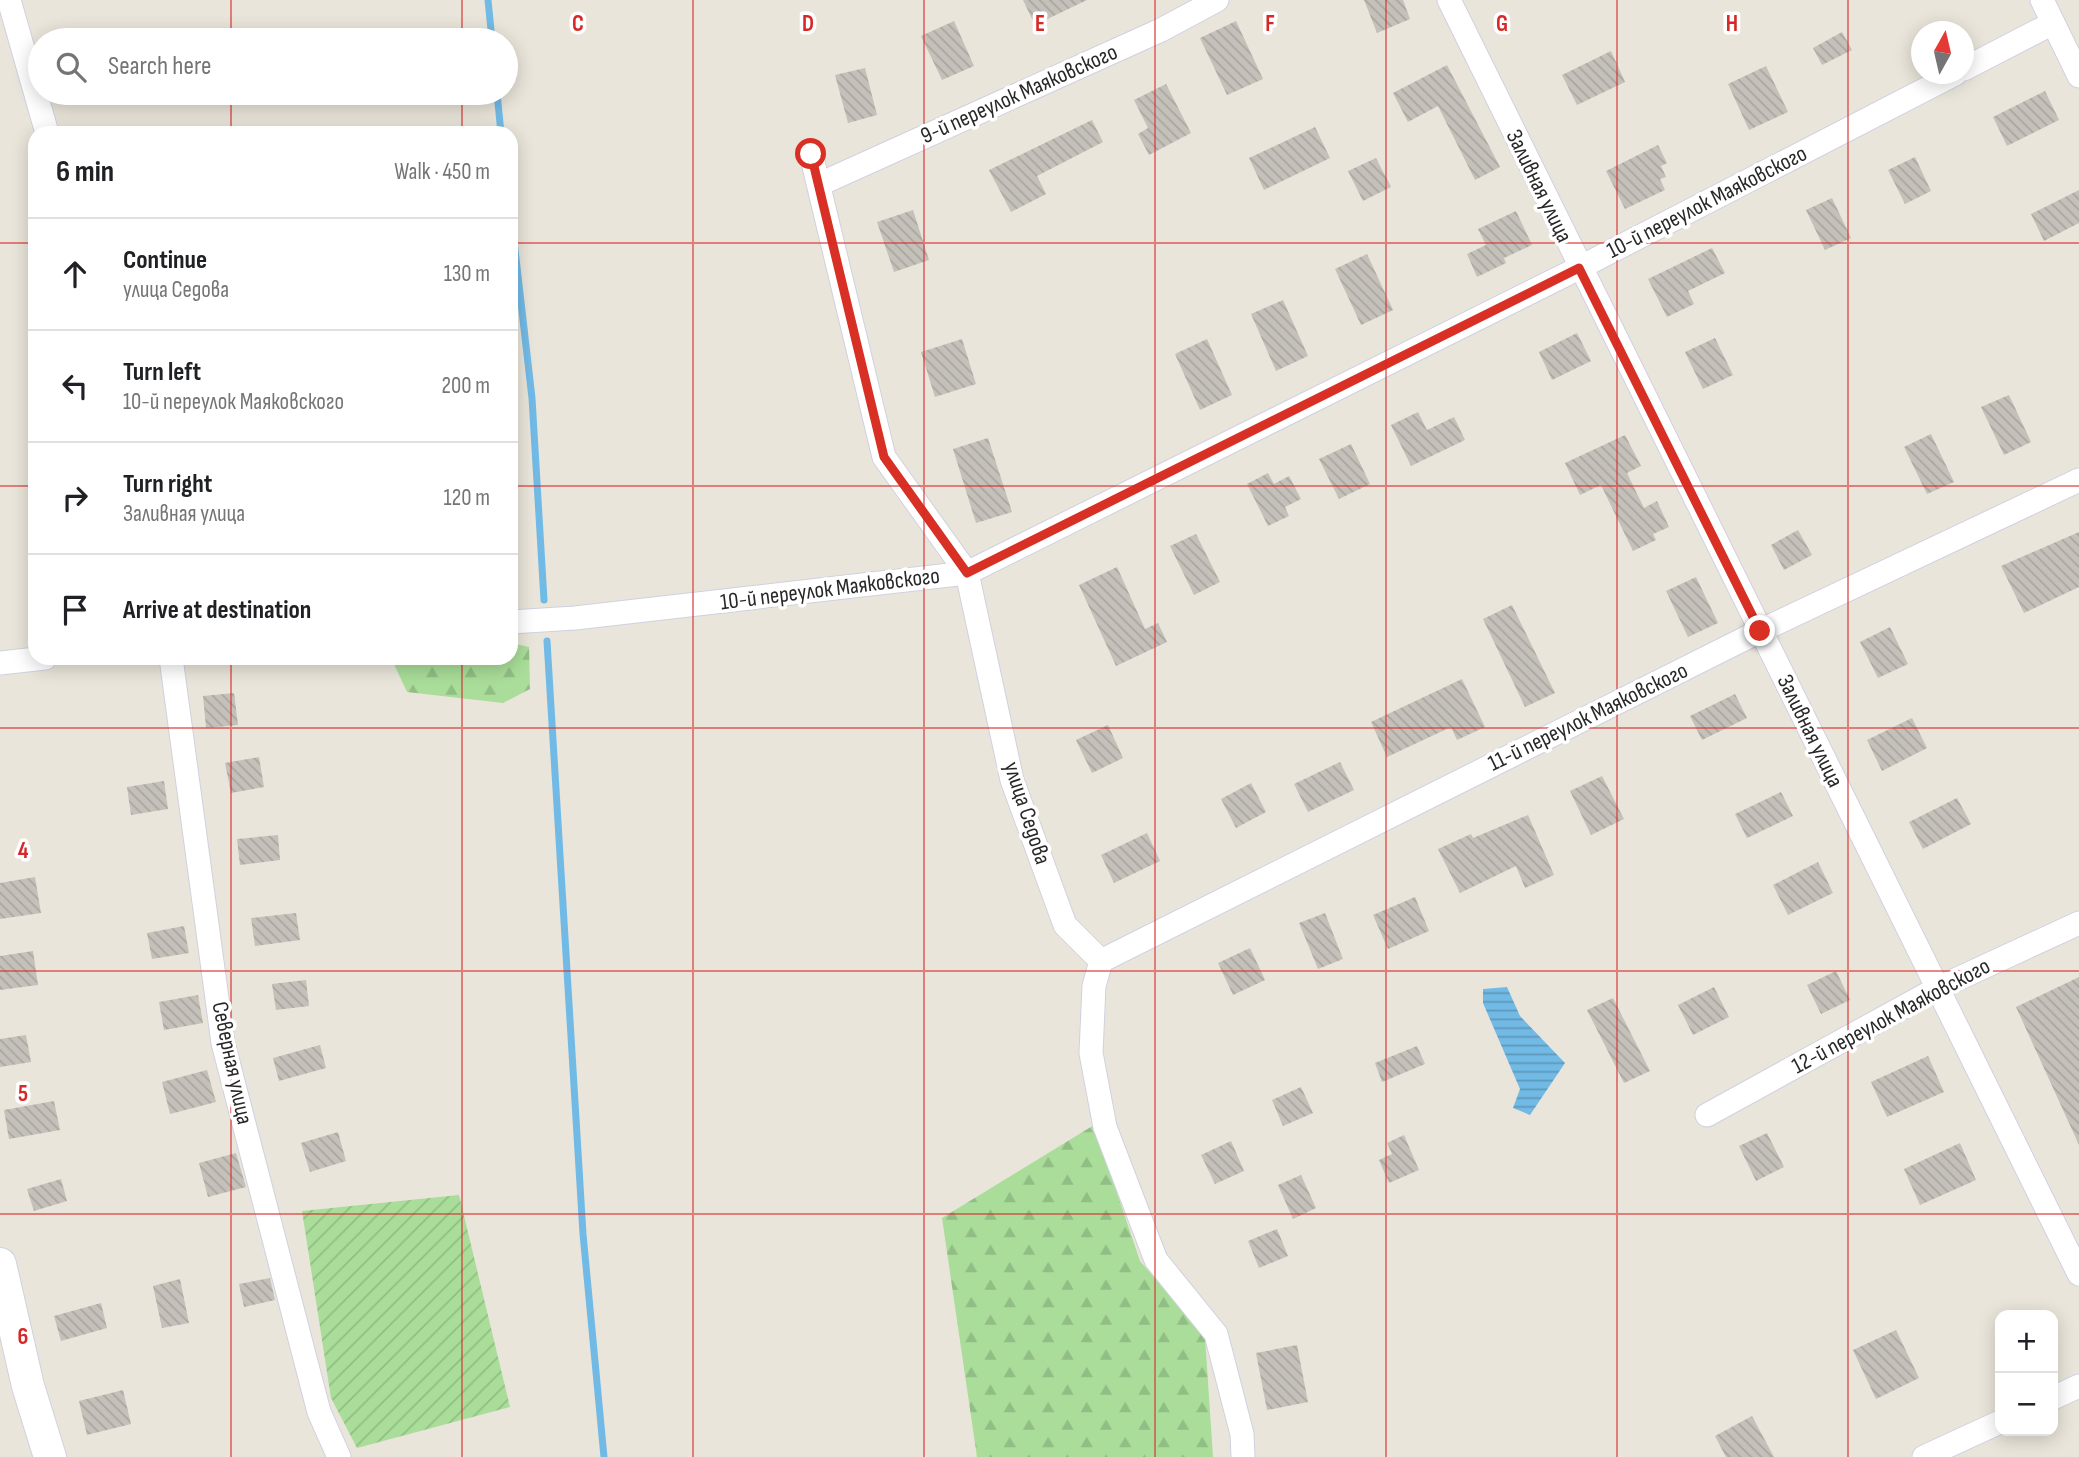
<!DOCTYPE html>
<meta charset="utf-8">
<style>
body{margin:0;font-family:"Sofia Sans Condensed",sans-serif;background:#f2f2f2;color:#202124}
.controls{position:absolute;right:21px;bottom:21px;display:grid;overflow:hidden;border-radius:14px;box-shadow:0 4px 18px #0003}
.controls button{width:63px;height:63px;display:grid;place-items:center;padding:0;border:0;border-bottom:2px solid #e0e0e0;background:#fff;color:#202124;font:35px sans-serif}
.compass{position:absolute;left:1911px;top:21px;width:63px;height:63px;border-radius:50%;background:#fff;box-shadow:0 4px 18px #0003;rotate:8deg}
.stop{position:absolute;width:21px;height:21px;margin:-16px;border:5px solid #d93025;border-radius:50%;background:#fff}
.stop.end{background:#d93025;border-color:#fff;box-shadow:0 2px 7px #0008}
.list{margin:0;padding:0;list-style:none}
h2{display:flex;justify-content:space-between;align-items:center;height:91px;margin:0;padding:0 28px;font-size:30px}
h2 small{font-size:23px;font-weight:400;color:#757577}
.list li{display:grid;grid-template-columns:46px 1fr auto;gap:21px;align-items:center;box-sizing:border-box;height:112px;padding:0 28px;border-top:2px solid #e0e0e0}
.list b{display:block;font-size:26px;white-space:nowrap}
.list p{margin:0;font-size:23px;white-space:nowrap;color:#757577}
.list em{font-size:23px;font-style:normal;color:#757577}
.icon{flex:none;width:38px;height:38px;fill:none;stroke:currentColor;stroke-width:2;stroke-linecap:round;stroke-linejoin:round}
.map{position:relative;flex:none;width:2079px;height:1457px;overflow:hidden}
.search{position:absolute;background:#fff;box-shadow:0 4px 18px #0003;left:28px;top:28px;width:490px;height:77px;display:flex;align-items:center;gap:18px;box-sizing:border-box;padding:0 24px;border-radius:38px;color:#757577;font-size:26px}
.panel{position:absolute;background:#fff;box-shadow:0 4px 18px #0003;left:28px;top:126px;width:490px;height:539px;border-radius:21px}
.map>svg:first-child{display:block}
.forest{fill:url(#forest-firs)}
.garden{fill:url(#garden-furrows)}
.water{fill:url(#water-rules)}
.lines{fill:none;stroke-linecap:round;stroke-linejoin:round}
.stream{stroke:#72bae6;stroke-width:7}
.building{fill:url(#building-back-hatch)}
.street-casing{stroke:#d0d1e0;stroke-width:25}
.secondary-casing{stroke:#d0d1e0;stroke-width:34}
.street{stroke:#fff;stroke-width:23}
.secondary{stroke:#fff;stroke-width:32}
.route{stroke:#d93025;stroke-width:9}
.grid{fill:none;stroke:#d62828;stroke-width:2;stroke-opacity:0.55}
.labels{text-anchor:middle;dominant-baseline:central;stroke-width:7;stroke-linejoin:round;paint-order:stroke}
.street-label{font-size:23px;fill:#282828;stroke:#fff}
.grid-label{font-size:23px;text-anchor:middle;font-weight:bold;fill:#d62828;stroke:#fff;stroke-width:7;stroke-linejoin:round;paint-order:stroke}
</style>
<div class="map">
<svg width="2079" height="1457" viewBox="0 0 2079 1457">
<defs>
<pattern id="forest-firs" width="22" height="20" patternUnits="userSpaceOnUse" patternTransform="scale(1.75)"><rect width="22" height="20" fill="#a9dd99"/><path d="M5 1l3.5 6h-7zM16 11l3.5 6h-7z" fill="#91be84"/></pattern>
<pattern id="garden-furrows" width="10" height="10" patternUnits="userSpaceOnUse" patternTransform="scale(1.75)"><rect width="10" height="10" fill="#a9dd99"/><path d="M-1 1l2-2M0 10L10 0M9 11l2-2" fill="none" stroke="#91be84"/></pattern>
<pattern id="water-rules" width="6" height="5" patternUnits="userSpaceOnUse" patternTransform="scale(1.75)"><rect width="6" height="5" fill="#72bae6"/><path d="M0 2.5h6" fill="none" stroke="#5e97ba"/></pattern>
<pattern id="building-back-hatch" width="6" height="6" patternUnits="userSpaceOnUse" patternTransform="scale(1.75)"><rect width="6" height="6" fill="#c5c1ba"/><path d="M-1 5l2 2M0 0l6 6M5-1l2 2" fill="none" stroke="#a9a6a0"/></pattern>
</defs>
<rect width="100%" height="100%" fill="#eae5da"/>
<!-- forest -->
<g class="forest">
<path d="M511,643L529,647L530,689L503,703L407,692L393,662L396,658H511Z"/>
<path d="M1094,1125L1140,1261L1205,1337L1213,1457H977L942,1218Z"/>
</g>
<!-- garden -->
<path class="garden" d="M459,1195L510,1407L357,1448L331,1398L302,1211Z"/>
<!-- water -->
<path class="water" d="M1507,987L1520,1016L1565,1063L1530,1115L1513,1108L1520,1089L1483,1003V989Z"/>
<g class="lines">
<!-- stream -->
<g class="stream">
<path d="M488,0L492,40"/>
<path d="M497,93L501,133"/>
<path d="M511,215L532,398L544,600"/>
<path d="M547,641L583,1234L604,1457"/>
</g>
</g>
<!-- building -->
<g class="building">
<path d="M1023,0H1087L1035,25Z"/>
<path d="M1364,0H1403L1410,19L1377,33Z"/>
<path d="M954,21L974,66L942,80L921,36Z"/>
<path d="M1236,21L1263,79L1227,95L1200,38Z"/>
<path d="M1842,32L1852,50L1822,65L1813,48Z"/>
<path d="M1611,51L1625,82L1577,105L1562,75Z"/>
<path d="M1447,65L1500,167L1475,180L1438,106L1408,122L1393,93Z"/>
<path d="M1766,66L1788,112L1749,130L1728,84Z"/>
<path d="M865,68L877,115L848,123L835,75Z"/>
<path d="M1166,84L1191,133L1149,155L1138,134L1148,128L1134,100Z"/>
<path d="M2045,91L2059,120L2007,146L1993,117Z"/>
<path d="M1092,120L1103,142L1037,176L1046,194L1011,212L989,170Z"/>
<path d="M1315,127L1330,158L1264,190L1249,158Z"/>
<path d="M1658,145L1667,163L1661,166L1666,177L1660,179L1665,190L1625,209L1606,171Z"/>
<path d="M1915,157L1931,191L1905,204L1888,170Z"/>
<path d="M1376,158L1391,187L1363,201L1348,171Z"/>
<path d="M2079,190V223L2044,241L2031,214Z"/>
<path d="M1832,198L1851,238L1825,250L1806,210Z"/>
<path d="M913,210L929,260L894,272L877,222Z"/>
<path d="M1516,211L1532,245L1504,258L1506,263L1477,277L1467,254L1486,245L1478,229Z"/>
<path d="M1712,248L1725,273L1688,291L1694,304L1667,317L1648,279Z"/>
<path d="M1367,254L1393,310L1361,325L1335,269Z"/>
<path d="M1283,300L1308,356L1276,371L1251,314Z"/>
<path d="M1577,333L1591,361L1552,380L1539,352Z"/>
<path d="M1715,338L1733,375L1703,389L1685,352Z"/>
<path d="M962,339L976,384L935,397L921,352Z"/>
<path d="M1207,339L1232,395L1200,410L1175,354Z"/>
<path d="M2009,395L2031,442L2004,455L1981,407Z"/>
<path d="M1418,412L1427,430L1454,417L1465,440L1411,466L1391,425Z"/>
<path d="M1931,434L1954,482L1927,494L1904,447Z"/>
<path d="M1625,435L1641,466L1627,473L1644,508L1657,501L1669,527L1653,534L1656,540L1633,551L1601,485L1580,495L1565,463Z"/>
<path d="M988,438L1012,512L976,523L953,449Z"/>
<path d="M1351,444L1370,484L1339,499L1319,459Z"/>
<path d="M1268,473L1274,484L1289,476L1301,499L1285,507L1289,516L1268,526L1247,484Z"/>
<path d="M1798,530L1812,555L1784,570L1771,545Z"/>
<path d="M2079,532V587L2024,613L2001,566Z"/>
<path d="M1196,534L1220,582L1194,595L1170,546Z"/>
<path d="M1117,567L1145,629L1158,623L1167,642L1116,666L1079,585Z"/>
<path d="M1696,577L1718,623L1688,637L1666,591Z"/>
<path d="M1512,605L1555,693L1525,707L1483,619Z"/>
<path d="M1890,627L1908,664L1878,678L1860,642Z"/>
<path d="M1462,679L1485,727L1457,740L1451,727L1387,757L1371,722Z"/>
<path d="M234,693L238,725L206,728L203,696Z"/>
<path d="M1735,694L1747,718L1702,740L1690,716Z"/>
<path d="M1912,718L1927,748L1882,771L1867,740Z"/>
<path d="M1108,725L1123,758L1092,773L1076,740Z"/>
<path d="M259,757L264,787L231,793L225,763Z"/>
<path d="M1340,762L1354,790L1308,812L1294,784Z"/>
<path d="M1602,776L1624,819L1591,835L1570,791Z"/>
<path d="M164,781L168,809L131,815L127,787Z"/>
<path d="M1251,783L1266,812L1236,828L1221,799Z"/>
<path d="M1781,792L1793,816L1747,838L1735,814Z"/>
<path d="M1957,798L1971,824L1923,849L1909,822Z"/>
<path d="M1528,815L1554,875L1525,888L1516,866L1460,893L1438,849L1471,834L1473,838Z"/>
<path d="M1147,833L1160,861L1114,883L1101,855Z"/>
<path d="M278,835L280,860L240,865L237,839Z"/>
<path d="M1818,862L1833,893L1788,915L1773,885Z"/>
<path d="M35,877L41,913L0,919V883Z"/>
<path d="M1415,897L1429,931L1388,949L1373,915Z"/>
<path d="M296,913L300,940L255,946L251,918Z"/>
<path d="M1325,913L1343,959L1318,969L1299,923Z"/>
<path d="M184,926L189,953L152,959L147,933Z"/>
<path d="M1250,948L1265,980L1233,995L1218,963Z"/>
<path d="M33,951L38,985L0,990V956Z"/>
<path d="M1836,971L1850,1000L1821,1014L1807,985Z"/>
<path d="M2079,977V1145L2016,1007Z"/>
<path d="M306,980L309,1006L276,1010L272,984Z"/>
<path d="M1714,987L1729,1017L1693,1035L1678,1005Z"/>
<path d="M198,995L203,1023L164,1030L159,1002Z"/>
<path d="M1613,998L1650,1071L1624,1083L1587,1010Z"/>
<path d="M26,1035L31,1062L0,1067V1039Z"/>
<path d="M320,1045L326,1068L279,1081L273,1058Z"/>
<path d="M1417,1046L1425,1064L1382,1082L1375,1063Z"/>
<path d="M1928,1056L1944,1092L1887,1117L1871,1082Z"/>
<path d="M207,1070L216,1102L170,1114L162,1082Z"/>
<path d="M1301,1087L1313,1113L1283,1126L1272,1100Z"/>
<path d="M54,1101L60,1130L9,1139L4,1110Z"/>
<path d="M338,1132L346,1161L310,1172L301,1143Z"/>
<path d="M1767,1133L1784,1167L1756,1181L1739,1146Z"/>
<path d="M1404,1135L1419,1170L1389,1183L1379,1160L1392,1154L1387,1143Z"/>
<path d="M1231,1141L1244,1171L1215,1184L1201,1155Z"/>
<path d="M1960,1143L1976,1180L1920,1205L1904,1169Z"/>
<path d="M236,1153L246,1187L208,1197L199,1163Z"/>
<path d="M1301,1175L1316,1208L1293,1219L1278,1185Z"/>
<path d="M61,1179L67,1201L34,1211L27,1189Z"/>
<path d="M1277,1229L1288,1256L1259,1268L1248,1241Z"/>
<path d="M270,1278L275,1300L244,1307L239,1284Z"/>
<path d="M180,1279L189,1323L162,1328L153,1286Z"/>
<path d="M101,1303L107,1328L61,1341L54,1316Z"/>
<path d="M1896,1330L1919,1378L1876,1399L1853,1350Z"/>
<path d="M1297,1345L1308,1402L1267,1410L1256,1353Z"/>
<path d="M123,1390L131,1424L87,1435L79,1401Z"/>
<path d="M1752,1416L1774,1457H1726L1715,1436Z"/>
</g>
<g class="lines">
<defs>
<g id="street">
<path d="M9,0L47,133"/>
<path d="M1449,0L2079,1274"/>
<path d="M2042,0L2079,76"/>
<path d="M1964,69L2053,23"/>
<path d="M811,154L884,457L967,573L1012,780L1065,925L1101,961"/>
<path d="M820,184L1161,30L1217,0"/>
<path d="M511,622L575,618L967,573L1579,268L1955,74"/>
<path d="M171,658L223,1043L319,1412L339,1457"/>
<path d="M0,663L45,658"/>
<path d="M1101,961L1760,631L2079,480"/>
<path d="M1101,961L1094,986L1091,1053L1105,1127L1156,1260L1216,1334L1242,1434L1243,1457"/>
<path d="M1707,1115L1938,988L2079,923"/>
<path d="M2053,1398L2079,1386"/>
<path d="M1924,1457L2000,1422"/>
</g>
<path id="secondary" d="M0,1264L28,1386L50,1457"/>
</defs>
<!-- street casing -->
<use href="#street" class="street-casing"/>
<!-- secondary casing -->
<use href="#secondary" class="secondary-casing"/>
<!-- street -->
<use href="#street" class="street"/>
<!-- secondary -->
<use href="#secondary" class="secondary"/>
</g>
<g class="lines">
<!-- route -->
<path class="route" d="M811,154L884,457L967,573L1579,268L1760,631"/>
</g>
<!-- grid -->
<path class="grid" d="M231,0V40M462,0V40M693,0V1457M924,0V1457M1155,0V1457M1386,0V1457M1617,0V1457M1848,0V1457M231,93V133M462,93V133M0,243H35M511,243H2079M0,486H35M511,486H2079M231,658V1457M462,658V1457M0,728H2079M0,971H2079M0,1214H2079"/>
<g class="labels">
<!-- street labels -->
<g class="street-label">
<text transform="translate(1019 94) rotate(-24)">9-й переулок Маяковского</text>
<text transform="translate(1539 186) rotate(64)">Заливная улица</text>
<text transform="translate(1707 202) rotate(-27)">10-й переулок Маяковского</text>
<text transform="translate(830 589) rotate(-7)">10-й переулок Маяковского</text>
<text transform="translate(1588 717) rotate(-26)">11-й переулок Маяковского</text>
<text transform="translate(1810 731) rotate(64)">Заливная улица</text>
<text transform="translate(1027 813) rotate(72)">улица Седова</text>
<text transform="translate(1891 1016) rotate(-28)">12-й переулок Маяковского</text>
<text transform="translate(232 1063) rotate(78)">Северная улица</text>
</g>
</g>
<g class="grid-label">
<text x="578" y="31">C</text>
<text x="808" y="31">D</text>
<text x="1040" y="31">E</text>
<text x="1270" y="31">F</text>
<text x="1502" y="31">G</text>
<text x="1732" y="31">H</text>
<text x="23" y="858">4</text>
<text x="23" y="1101">5</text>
<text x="23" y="1344">6</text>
</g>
</svg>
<div class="controls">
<button>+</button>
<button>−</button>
</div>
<svg class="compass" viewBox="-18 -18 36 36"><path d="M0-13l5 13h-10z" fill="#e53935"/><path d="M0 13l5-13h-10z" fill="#757577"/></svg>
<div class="stop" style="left:811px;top:154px"></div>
<div class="stop end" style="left:1760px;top:631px"></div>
<div class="search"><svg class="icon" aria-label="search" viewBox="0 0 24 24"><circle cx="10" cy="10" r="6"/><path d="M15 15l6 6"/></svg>Search here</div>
<section class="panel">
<h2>6 min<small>Walk · 450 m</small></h2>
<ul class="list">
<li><svg class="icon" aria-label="ahead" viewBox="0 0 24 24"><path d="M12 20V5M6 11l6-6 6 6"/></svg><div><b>Continue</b><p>улица Седова</p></div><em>130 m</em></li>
<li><svg class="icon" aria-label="left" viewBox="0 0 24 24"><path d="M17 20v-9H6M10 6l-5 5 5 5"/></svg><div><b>Turn left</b><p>10-й переулок Маяковского</p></div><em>200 m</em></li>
<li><svg class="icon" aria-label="right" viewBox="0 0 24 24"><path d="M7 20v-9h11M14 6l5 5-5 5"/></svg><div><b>Turn right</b><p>Заливная улица</p></div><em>120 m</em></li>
<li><svg class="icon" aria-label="arrive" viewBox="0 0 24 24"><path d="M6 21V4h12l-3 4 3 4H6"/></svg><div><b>Arrive at destination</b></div></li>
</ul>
</section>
</div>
